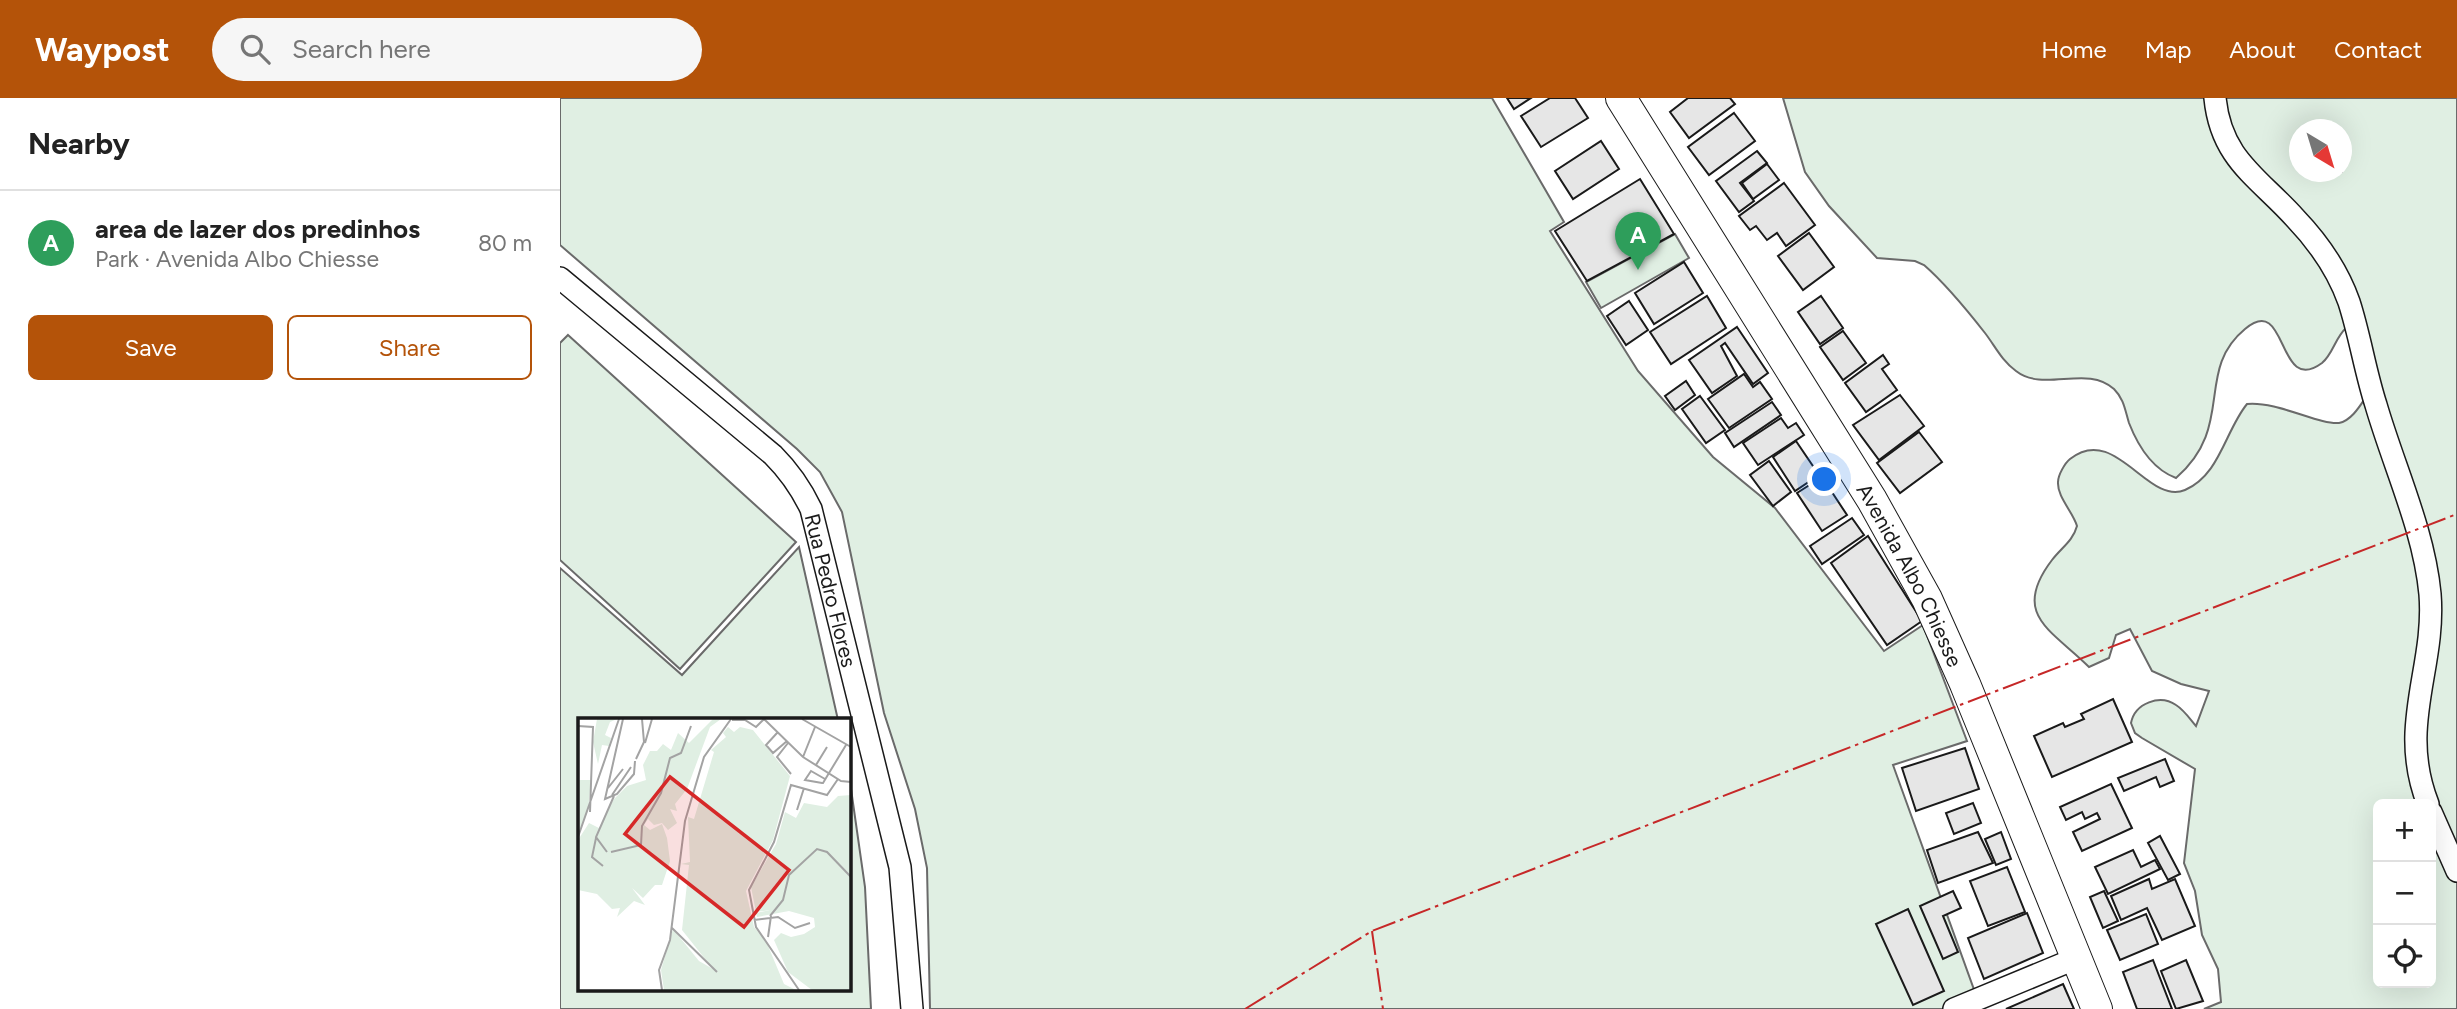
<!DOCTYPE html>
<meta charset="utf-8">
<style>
body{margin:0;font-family:Figtree,sans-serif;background:#f6f6f6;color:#222}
.controls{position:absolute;right:21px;bottom:21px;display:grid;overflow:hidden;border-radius:10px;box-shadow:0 7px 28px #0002}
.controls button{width:63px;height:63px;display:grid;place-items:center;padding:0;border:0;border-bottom:2px solid #e0e0e0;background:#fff;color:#222;font:35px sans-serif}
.compass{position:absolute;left:1729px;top:21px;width:63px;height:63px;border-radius:50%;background:#fff;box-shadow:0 7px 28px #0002;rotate:142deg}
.you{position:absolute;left:1265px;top:382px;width:24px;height:24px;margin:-18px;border:5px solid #fff;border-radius:50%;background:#1a73e8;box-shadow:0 0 0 10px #1a73e833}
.badge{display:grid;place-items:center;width:46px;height:46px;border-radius:50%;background:#b45309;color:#fff;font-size:23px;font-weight:700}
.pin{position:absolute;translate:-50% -58px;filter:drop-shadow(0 2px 4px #0008)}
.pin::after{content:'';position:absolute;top:37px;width:24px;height:21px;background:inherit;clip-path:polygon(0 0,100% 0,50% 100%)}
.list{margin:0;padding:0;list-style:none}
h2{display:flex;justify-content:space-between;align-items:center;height:91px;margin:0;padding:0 28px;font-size:30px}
h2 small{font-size:23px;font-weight:400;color:#767676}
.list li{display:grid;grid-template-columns:46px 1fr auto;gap:21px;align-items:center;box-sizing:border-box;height:105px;padding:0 28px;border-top:2px solid #e0e0e0}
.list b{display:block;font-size:26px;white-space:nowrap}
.list p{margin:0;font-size:23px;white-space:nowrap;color:#767676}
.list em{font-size:23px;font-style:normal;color:#767676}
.actions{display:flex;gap:14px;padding:21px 28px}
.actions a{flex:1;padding:16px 0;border:2px solid #b45309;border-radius:10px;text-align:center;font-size:24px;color:#b45309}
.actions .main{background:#b45309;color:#fff}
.icon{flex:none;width:38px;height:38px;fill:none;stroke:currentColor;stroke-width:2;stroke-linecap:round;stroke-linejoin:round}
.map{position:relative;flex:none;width:1897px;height:911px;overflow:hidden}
header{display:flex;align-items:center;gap:42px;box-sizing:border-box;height:98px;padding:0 35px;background:#b45309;color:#fff}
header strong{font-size:33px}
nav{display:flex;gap:38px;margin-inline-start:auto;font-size:24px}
.search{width:490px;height:63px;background:#f6f6f6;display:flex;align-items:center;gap:18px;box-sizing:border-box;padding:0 24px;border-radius:38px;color:#767676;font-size:26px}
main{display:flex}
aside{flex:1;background:#fff}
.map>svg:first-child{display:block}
.green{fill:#e0efe3;stroke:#6a6a6a;stroke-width:2;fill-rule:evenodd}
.building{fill:#e6e6e6;stroke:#1a1a1a;stroke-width:2}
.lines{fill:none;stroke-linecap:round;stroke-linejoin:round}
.street-casing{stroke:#1a1a1a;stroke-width:24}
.secondary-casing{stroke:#1a1a1a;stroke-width:32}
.street{stroke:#fff;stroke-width:21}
.secondary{stroke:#fff;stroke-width:30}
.power{stroke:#c62828;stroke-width:2;stroke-dasharray:24 5 3.5 5;stroke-linecap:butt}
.labels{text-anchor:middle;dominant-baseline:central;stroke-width:5;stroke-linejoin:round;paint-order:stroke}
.street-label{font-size:21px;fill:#1a1a1a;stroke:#fff}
.inset-road{fill:none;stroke:#a3a3a3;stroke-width:2}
.view{fill:#d62828;fill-opacity:0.15;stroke:#d62828;stroke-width:3.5}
.inset-edge{fill:none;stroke:#1a1a1a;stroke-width:3.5}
</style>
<header>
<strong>Waypost</strong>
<div class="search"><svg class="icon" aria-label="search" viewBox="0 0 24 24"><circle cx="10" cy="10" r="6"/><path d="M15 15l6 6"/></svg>Search here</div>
<nav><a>Home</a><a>Map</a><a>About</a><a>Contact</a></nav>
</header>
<main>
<aside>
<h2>Nearby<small></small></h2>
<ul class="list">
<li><span class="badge" style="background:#2e9e5b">A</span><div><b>area de lazer dos predinhos</b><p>Park · Avenida Albo Chiesse</p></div><em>80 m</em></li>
</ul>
<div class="actions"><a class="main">Save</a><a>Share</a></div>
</aside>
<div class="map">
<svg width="1897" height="911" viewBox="0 0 1897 911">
<rect width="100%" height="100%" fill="#fff"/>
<!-- green -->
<g class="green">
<path d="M0,0H932L1004,124L990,133L1078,273L1153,359L1215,410L1324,553L1363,527L1407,643L1333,667L1421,911H370L367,770L355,711L324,615L282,414L260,374L237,351L0,147Z"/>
<path d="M1223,0H1897V911H1644L1661,904L1658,871L1642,837L1635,793L1624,765L1635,671L1582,640L1575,635L1571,625C1575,605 1600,596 1616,607C1624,612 1630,621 1636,628L1649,593L1621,586L1592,573L1570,531L1556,537L1549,560L1529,569C1492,532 1450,517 1492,462C1501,450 1513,443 1517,428C1513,414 1497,399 1498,384C1498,377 1505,365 1510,361C1555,325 1588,408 1625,392C1660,377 1665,333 1687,306C1717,303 1759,327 1779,325C1791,323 1800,308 1806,299L1786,230C1775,240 1773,256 1762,265C1716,299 1729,194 1685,231C1634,273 1676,328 1616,380C1592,371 1578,348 1569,325C1565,312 1564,301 1554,291C1527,266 1484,295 1456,273C1442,263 1435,248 1425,235C1407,212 1387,187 1364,167L1355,163L1317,160L1269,108L1245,74ZM1740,32H1782V74H1740ZM1818,706H1871V885H1818Z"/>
<path d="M1115,136L1129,160L1041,210L1026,184Z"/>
<path d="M8,237L236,444L120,571L0,462V245Z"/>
<path d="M239,449L278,622H19V892H289V677L305,789L311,911H0V470L122,577Z"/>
</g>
<!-- building -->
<g class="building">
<path d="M947,0H971L954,11Z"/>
<path d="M990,0H1015L1028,20L981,49L961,18Z"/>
<path d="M1128,0H1170L1175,6L1129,40L1110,14Z"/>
<path d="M1174,15L1195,43L1149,77L1128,49Z"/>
<path d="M1041,43L1059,71L1013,101L995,73Z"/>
<path d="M1197,53L1207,65L1180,85L1194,103L1179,114L1156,83Z"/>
<path d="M1207,66L1219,82L1193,101L1182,85Z"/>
<path d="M1080,81L1114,136L1027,183L995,133Z"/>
<path d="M1224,85L1255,127L1226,148L1217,135L1207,142L1196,128L1190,132L1179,118Z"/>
<path d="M1249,135L1274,169L1243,192L1218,158Z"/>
<path d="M1124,164L1143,195L1094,226L1075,195Z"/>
<path d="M1147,198L1166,230L1111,266L1090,234Z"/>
<path d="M1261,198L1283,230L1260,246L1238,214Z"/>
<path d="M1069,203L1088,232L1066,247L1047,218Z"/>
<path d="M1177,229L1208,275L1193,286L1165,245L1161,248L1177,278L1152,295L1129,262Z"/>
<path d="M1283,233L1306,265L1283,282L1260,249Z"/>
<path d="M1323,257L1329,266L1322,271L1337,292L1306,314L1285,285Z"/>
<path d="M1184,276L1193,289L1200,284L1212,301L1169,330L1148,301Z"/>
<path d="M1126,283L1135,297L1115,312L1105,298Z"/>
<path d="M1340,297L1364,328L1319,362L1293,327Z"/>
<path d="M1140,298L1165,332L1146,345L1122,311Z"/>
<path d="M1212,304L1221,317L1174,349L1165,335Z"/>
<path d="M1221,320L1228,330L1236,325L1244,337L1198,367L1183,345Z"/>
<path d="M1359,334L1382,364L1340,395L1317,365Z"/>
<path d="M1236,343L1259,377L1235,393L1213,359Z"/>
<path d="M1209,363L1231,394L1213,408L1190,377Z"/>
<path d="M1262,379L1287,417L1262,433L1237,395Z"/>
<path d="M1292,420L1304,437L1262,466L1250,448Z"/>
<path d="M1308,438L1362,523L1327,547L1271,465Z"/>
<path d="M1553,601L1572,644L1492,679L1474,638L1503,625L1505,629L1524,621L1521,616Z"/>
<path d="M1405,650L1419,691L1356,713L1342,670Z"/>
<path d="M1605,661L1614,683L1600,689L1596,679L1564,693L1558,680Z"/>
<path d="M1551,686L1572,730L1522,753L1513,734L1540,721L1537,715L1525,721L1522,714L1506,722L1500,709Z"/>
<path d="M1413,705L1421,725L1394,736L1386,715Z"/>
<path d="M1418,734L1433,765L1378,785L1367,752Z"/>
<path d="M1441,734L1451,761L1436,767L1425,741Z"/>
<path d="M1600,738L1620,776L1608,782L1588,745Z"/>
<path d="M1573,752L1581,769L1595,762L1600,771L1548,796L1535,769Z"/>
<path d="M1447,769L1465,814L1428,828L1410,783Z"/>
<path d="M1589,781L1592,791L1615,781L1635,828L1602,842L1587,810L1561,822L1551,798Z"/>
<path d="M1393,793L1401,810L1383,818L1398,854L1383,861L1360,808Z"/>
<path d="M1544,793L1558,823L1543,830L1530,799Z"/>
<path d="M1348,811L1384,893L1353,907L1316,826Z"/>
<path d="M1467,815L1483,855L1424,881L1408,840Z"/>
<path d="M1586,816L1598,846L1560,862L1547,832Z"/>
<path d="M1593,862L1612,911H1577L1563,874Z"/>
<path d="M1626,862L1643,903L1616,911L1601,873Z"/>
<path d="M1503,886L1514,911H1446Z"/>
</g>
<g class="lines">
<defs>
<g id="street">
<path d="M1655,0C1661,61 1698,79 1735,120C1758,144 1778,173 1789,204C1800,238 1805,273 1816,307C1834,369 1864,432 1870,496C1876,571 1837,627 1868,706"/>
<path id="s1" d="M0,180L213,357C229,373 241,390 251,411L340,769L352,911"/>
<path d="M1871,714L1897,773"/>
<path d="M1394,911L1517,860"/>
</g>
<g id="secondary">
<path id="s2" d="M1061,0L1312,402L1367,501L1405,586L1537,911"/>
</g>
</defs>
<!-- street casing -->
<use href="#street" class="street-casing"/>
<!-- secondary casing -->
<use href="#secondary" class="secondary-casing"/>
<!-- street -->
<use href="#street" class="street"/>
<!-- secondary -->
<use href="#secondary" class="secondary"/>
<!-- power -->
<g class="power">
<path d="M812,833L823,911"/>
<path d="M685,911L812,833L1897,416"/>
</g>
</g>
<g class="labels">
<!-- street labels -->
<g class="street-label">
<text stroke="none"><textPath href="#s2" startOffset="558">Avenida Albo Chiesse</textPath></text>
<text stroke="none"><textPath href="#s1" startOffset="427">Rua Pedro Flores</textPath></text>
</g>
</g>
<!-- overview -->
<g transform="translate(18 620)">
<rect width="273" height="273" fill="#fff"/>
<path d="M19,1H39L32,4L27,17L33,20L31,28L24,27L20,46L15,24ZM135,1H143L132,9L109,71L97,86L99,93L92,91L99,105L90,112L84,105L76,107L70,101L66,107L72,112L84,106L89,120L92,143L84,167H77L65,180L54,170L67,187L56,183L39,199L42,190L34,191L19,176L0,172V122L11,105L21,110L36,81L49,68L68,62L65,47L72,33H79L85,26L93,32L100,15L111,25ZM150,9L156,14L162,9L175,12L212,58L195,122L168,173L176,209L188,223L206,266L218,272H86L83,252L95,211L121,243L135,251L104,212L111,147L103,146L112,144L110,99L116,101L136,34L133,32L148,19L145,15ZM0,53L1,62H13L10,93L0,117ZM273,77V272H234L210,254L196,222L203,215L213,219L226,216L237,209L236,200L211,193L179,199L178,195L192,192L178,194L173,169L198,126L207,94L218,100L226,85L249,89L260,78Z" fill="#e0efe3"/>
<path class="inset-road" d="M45,1L27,81L39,76L56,56L57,43M186,1L225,39L263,63L273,64M224,1L273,29M154,2H167L178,9L186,1M0,8L15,9L12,94M199,15L188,27L195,35L209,23M67,25L74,1M210,25L199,39L213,56M225,39L237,9M58,41L66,24L64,1M238,47L249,29M247,61L233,53L227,62L244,65H245L251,55L268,27M30,70L45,51M0,72V21M34,77L53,49M219,92L226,70M0,119L41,1M18,120L14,139L25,148M29,134L18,119L36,78M33,134L63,127L64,108L83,75L92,40L103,35L113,8M192,198L205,182L211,157L239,131L249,134L273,159M176,202L200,199L217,210L232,205M94,210L139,254M190,219L193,198M84,272L81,252L92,222L107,103L126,39L153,1M221,272L178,209L171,172L196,124L213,67L249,77L260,61"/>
<path class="view" d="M92,59L211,152L166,209L47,116Z"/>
<rect width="273" height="273" class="inset-edge"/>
</g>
</svg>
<div class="controls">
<button>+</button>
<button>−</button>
<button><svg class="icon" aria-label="locate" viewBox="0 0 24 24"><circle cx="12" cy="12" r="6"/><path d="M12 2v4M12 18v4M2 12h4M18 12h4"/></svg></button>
</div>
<svg class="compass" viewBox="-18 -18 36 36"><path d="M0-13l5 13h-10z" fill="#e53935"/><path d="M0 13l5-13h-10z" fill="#767676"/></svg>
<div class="you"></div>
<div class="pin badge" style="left:1078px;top:172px;background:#2e9e5b">A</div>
</div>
</main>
